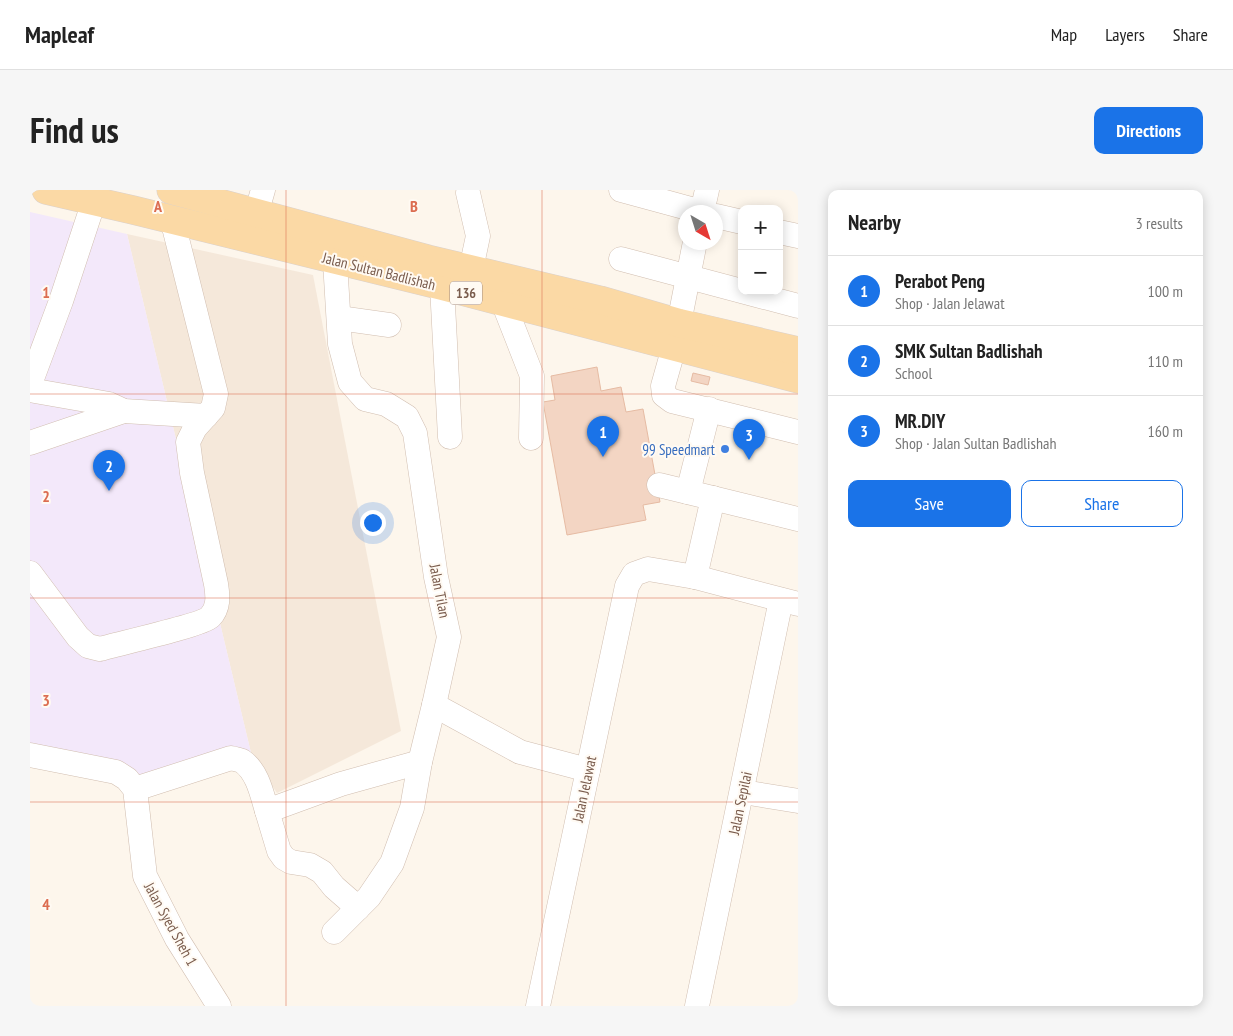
<!DOCTYPE html>
<meta charset="utf-8">
<style>
body{margin:0;font-family:"PT Sans Narrow",sans-serif;background:#f6f6f6;color:#222}
.controls{position:absolute;right:15px;top:15px;display:grid;overflow:hidden;border-radius:10px;box-shadow:0 2px 12px #0003}
.controls button{width:45px;height:45px;display:grid;place-items:center;padding:0;border:0;border-bottom:1px solid #e0e0e0;background:#fff;color:#222;font:25px sans-serif}
.compass{position:absolute;left:648px;top:15px;width:45px;height:45px;border-radius:50%;background:#fff;box-shadow:0 2px 12px #0003;rotate:141deg}
.you{position:absolute;left:342px;top:332px;width:18px;height:18px;margin:-12px;border:4px solid #fff;border-radius:50%;background:#1a73e8;box-shadow:0 0 0 8px #1a73e833}
.badge{display:grid;place-items:center;width:32px;height:32px;border-radius:50%;background:#1a73e8;color:#fff;font-size:16px;font-weight:700}
.pin{position:absolute;translate:-50% -41px;filter:drop-shadow(0 1px 2px #0008)}
.pin::after{content:'';position:absolute;top:26px;width:18px;height:15px;background:inherit;clip-path:polygon(0 0,100% 0,50% 100%)}
.list{margin:0;padding:0;list-style:none}
h2{display:flex;justify-content:space-between;align-items:center;height:65px;margin:0;padding:0 20px;font-size:21px}
h2 small{font-size:16px;font-weight:400;color:#767676}
.list li{display:grid;grid-template-columns:32px 1fr auto;gap:15px;align-items:center;box-sizing:border-box;height:70px;padding:0 20px;border-top:1px solid #e0e0e0}
.list b{display:block;font-size:19px;white-space:nowrap}
.list p{margin:0;font-size:16px;white-space:nowrap;color:#767676}
.list em{font-size:16px;font-style:normal;color:#767676}
.actions{display:flex;gap:10px;padding:15px 20px}
.actions a{flex:1;padding:11px 0;border:1px solid #1a73e8;border-radius:10px;text-align:center;font-size:18px;color:#1a73e8}
.actions .main{background:#1a73e8;color:#fff}
.map{position:relative;flex:none;width:768px;height:816px;overflow:hidden;border-radius:10px}
header{display:flex;align-items:center;gap:30px;box-sizing:border-box;height:70px;padding:0 25px;background:#fff;border-bottom:1px solid #e0e0e0}
header strong{font-size:24px}
nav{display:flex;gap:28px;margin-inline-start:auto;font-size:18px}
.intro{display:flex;align-items:center;justify-content:space-between;box-sizing:border-box;height:120px;padding:0 30px}
h1{margin:0;font-size:35px}
.button{padding:12px 22px;border-radius:10px;background:#1a73e8;color:#fff;font-size:18px;font-weight:700}
main{display:flex;gap:30px;padding:0 30px}
aside{flex:1;background:#fff;border-radius:10px;box-shadow:0 2px 12px #0003}
.map>svg:first-child{display:block}
.residential{fill:#f5e8da}
.education{fill:#f3e8fa}
.building{fill:#f3d5c3;stroke:#e6bba3}
.lines{fill:none;stroke-linecap:round;stroke-linejoin:round}
.minor-casing{stroke:#d1beb0;stroke-width:25}
.major-casing{stroke:#dad1cd;stroke-width:29}
.minor{stroke:#fff;stroke-width:24}
.major{stroke:#fbd9a5;stroke-width:28}
.grid{fill:none;stroke:#dc6d51;stroke-width:1;stroke-opacity:0.55}
.shop-dot{fill:#3f7fe0;stroke:#fffaf3;stroke-width:2}
.labels{text-anchor:middle;dominant-baseline:central;stroke-width:4;stroke-linejoin:round;paint-order:stroke}
.shield{fill:#fffaf3;stroke:#a28b7f;stroke-width:1}
.shield-label{font-size:14px;font-weight:bold;fill:#7a5c4d}
.street-label{font-size:15px;fill:#7a5c4d;stroke:#fffaf3}
.shop-label{font-size:15px;fill:#366cbe;stroke:#fffaf3;text-anchor:end}
.grid-label{font-size:16px;text-anchor:middle;font-weight:bold;fill:#dc6d51;stroke:#fffaf3;stroke-width:4;stroke-linejoin:round;paint-order:stroke}
</style>
<header>
<strong>Mapleaf</strong>
<nav><a>Map</a><a>Layers</a><a>Share</a></nav>
</header>
<div class="intro"><h1>Find us</h1><a class="button">Directions</a></div>
<main>
<div class="map">
<svg width="768" height="816" viewBox="0 0 768 816">
<rect width="100%" height="100%" fill="#fdf6ec"/>
<!-- residential -->
<path class="residential" d="M97,44L283,85L371,541L247,603L222,567Z"/>
<!-- education -->
<path class="education" d="M0,22L97,44L222,567L114,594L0,558Z"/>
<!-- building -->
<g class="building">
<path d="M567,177L571,201L591,197L596,222L613,219L630,312L613,315L616,330L537,345L513,212L525,210L521,186Z"/>
<path d="M663,183L680,187L678,195L661,191Z"/>
</g>
<g class="lines">
<defs>
<g id="minor">
<path d="M591,0L672,22"/>
<path d="M438,3L448,46L441,79"/>
<path d="M672,22L677,0"/>
<path d="M226,24L233,0"/>
<path d="M686,26L712,32"/>
<path d="M749,42L768,46"/>
<path d="M591,69L768,116"/>
<path d="M412,96L420,247"/>
<path d="M473,112L502,186L501,248"/>
<path d="M309,128L359,135"/>
<path d="M649,133L665,52"/>
<path d="M644,157L633,196L634,205L642,211L768,242"/>
<path d="M0,194L31,111L64,11"/>
<path d="M0,200L79,214L94,221L176,226"/>
<path d="M0,253L94,221"/>
<path d="M629,295L768,329"/>
<path d="M658,302L679,219"/>
<path d="M0,383L48,447L58,456L70,459C87,454 172,435 180,427C189,418 188,406 186,394L162,283L158,252L165,238L183,218L186,204L142,29"/>
<path d="M665,387L683,308"/>
<path d="M404,515L490,562L558,580"/>
<path d="M0,565L86,582L97,589L105,599L115,686L147,749L189,816"/>
<path d="M105,599L201,568C204,569 210,570 212,571C228,582 232,605 237,621L311,594L390,572"/>
<path d="M713,602L768,611"/>
<path d="M237,621L249,661L254,668L261,672L280,675L292,682L304,697L328,718"/>
<path d="M304,742L339,707L362,673L382,618L390,572L404,515L419,447L406,387L385,243L377,227L356,214L335,209L320,192L310,154L305,71"/>
<path d="M508,816L597,396L604,384L618,379L665,387L768,414"/>
<path d="M667,816L751,410"/>
</g>
<g id="major">
<path d="M16,0L103,20L412,96L768,189"/>
<path d="M141,0L398,69L570,110L649,133L768,161"/>
</g>
</defs>
<!-- minor casing -->
<use href="#minor" class="minor-casing"/>
<!-- major casing -->
<use href="#major" class="major-casing"/>
<!-- minor -->
<use href="#minor" class="minor"/>
<!-- major -->
<use href="#major" class="major"/>
</g>
<!-- grid -->
<path class="grid" d="M256,0V816M512,0V816M0,204H768M0,408H768M0,612H768"/>
<!-- markers -->
<circle class="shop-dot" cx="695" cy="259" r="5"/>
<g class="labels">
<!-- shield labels -->
<rect class="shield" x="420" y="91.5" width="32" height="23" rx="4"/>
<g class="shield-label">
<text x="436" y="103">136</text>
</g>
<!-- street labels -->
<g class="street-label">
<text transform="translate(349 81) rotate(14)">Jalan Sultan Badlishah</text>
<text transform="translate(410 401) rotate(79)">Jalan Tilan</text>
<text transform="translate(554 599) rotate(-78)">Jalan Jelawat</text>
<text transform="translate(710 613) rotate(-78)">Jalan Sepilai</text>
<text transform="translate(141 734) rotate(61)">Jalan Syed Sheh 1</text>
</g>
<!-- shop labels -->
<g class="shop-label">
<text x="685" y="259">99 Speedmart</text>
</g>
</g>
<g class="grid-label">
<text x="128" y="22">A</text>
<text x="384" y="22">B</text>
<text x="16" y="108">1</text>
<text x="16" y="312">2</text>
<text x="16" y="516">3</text>
<text x="16" y="720">4</text>
</g>
</svg>
<div class="controls">
<button>+</button>
<button>−</button>
</div>
<svg class="compass" viewBox="-18 -18 36 36"><path d="M0-13l5 13h-10z" fill="#e53935"/><path d="M0 13l5-13h-10z" fill="#767676"/></svg>
<div class="you"></div>
<div class="pin badge" style="left:573px;top:267px">1</div>
<div class="pin badge" style="left:79px;top:301px">2</div>
<div class="pin badge" style="left:719px;top:270px">3</div>
</div>
<aside>
<h2>Nearby<small>3 results</small></h2>
<ul class="list">
<li><span class="badge">1</span><div><b>Perabot Peng</b><p>Shop · Jalan Jelawat</p></div><em>100 m</em></li>
<li><span class="badge">2</span><div><b>SMK Sultan Badlishah</b><p>School</p></div><em>110 m</em></li>
<li><span class="badge">3</span><div><b>MR.DIY</b><p>Shop · Jalan Sultan Badlishah</p></div><em>160 m</em></li>
</ul>
<div class="actions"><a class="main">Save</a><a>Share</a></div>
</aside>
</main>
